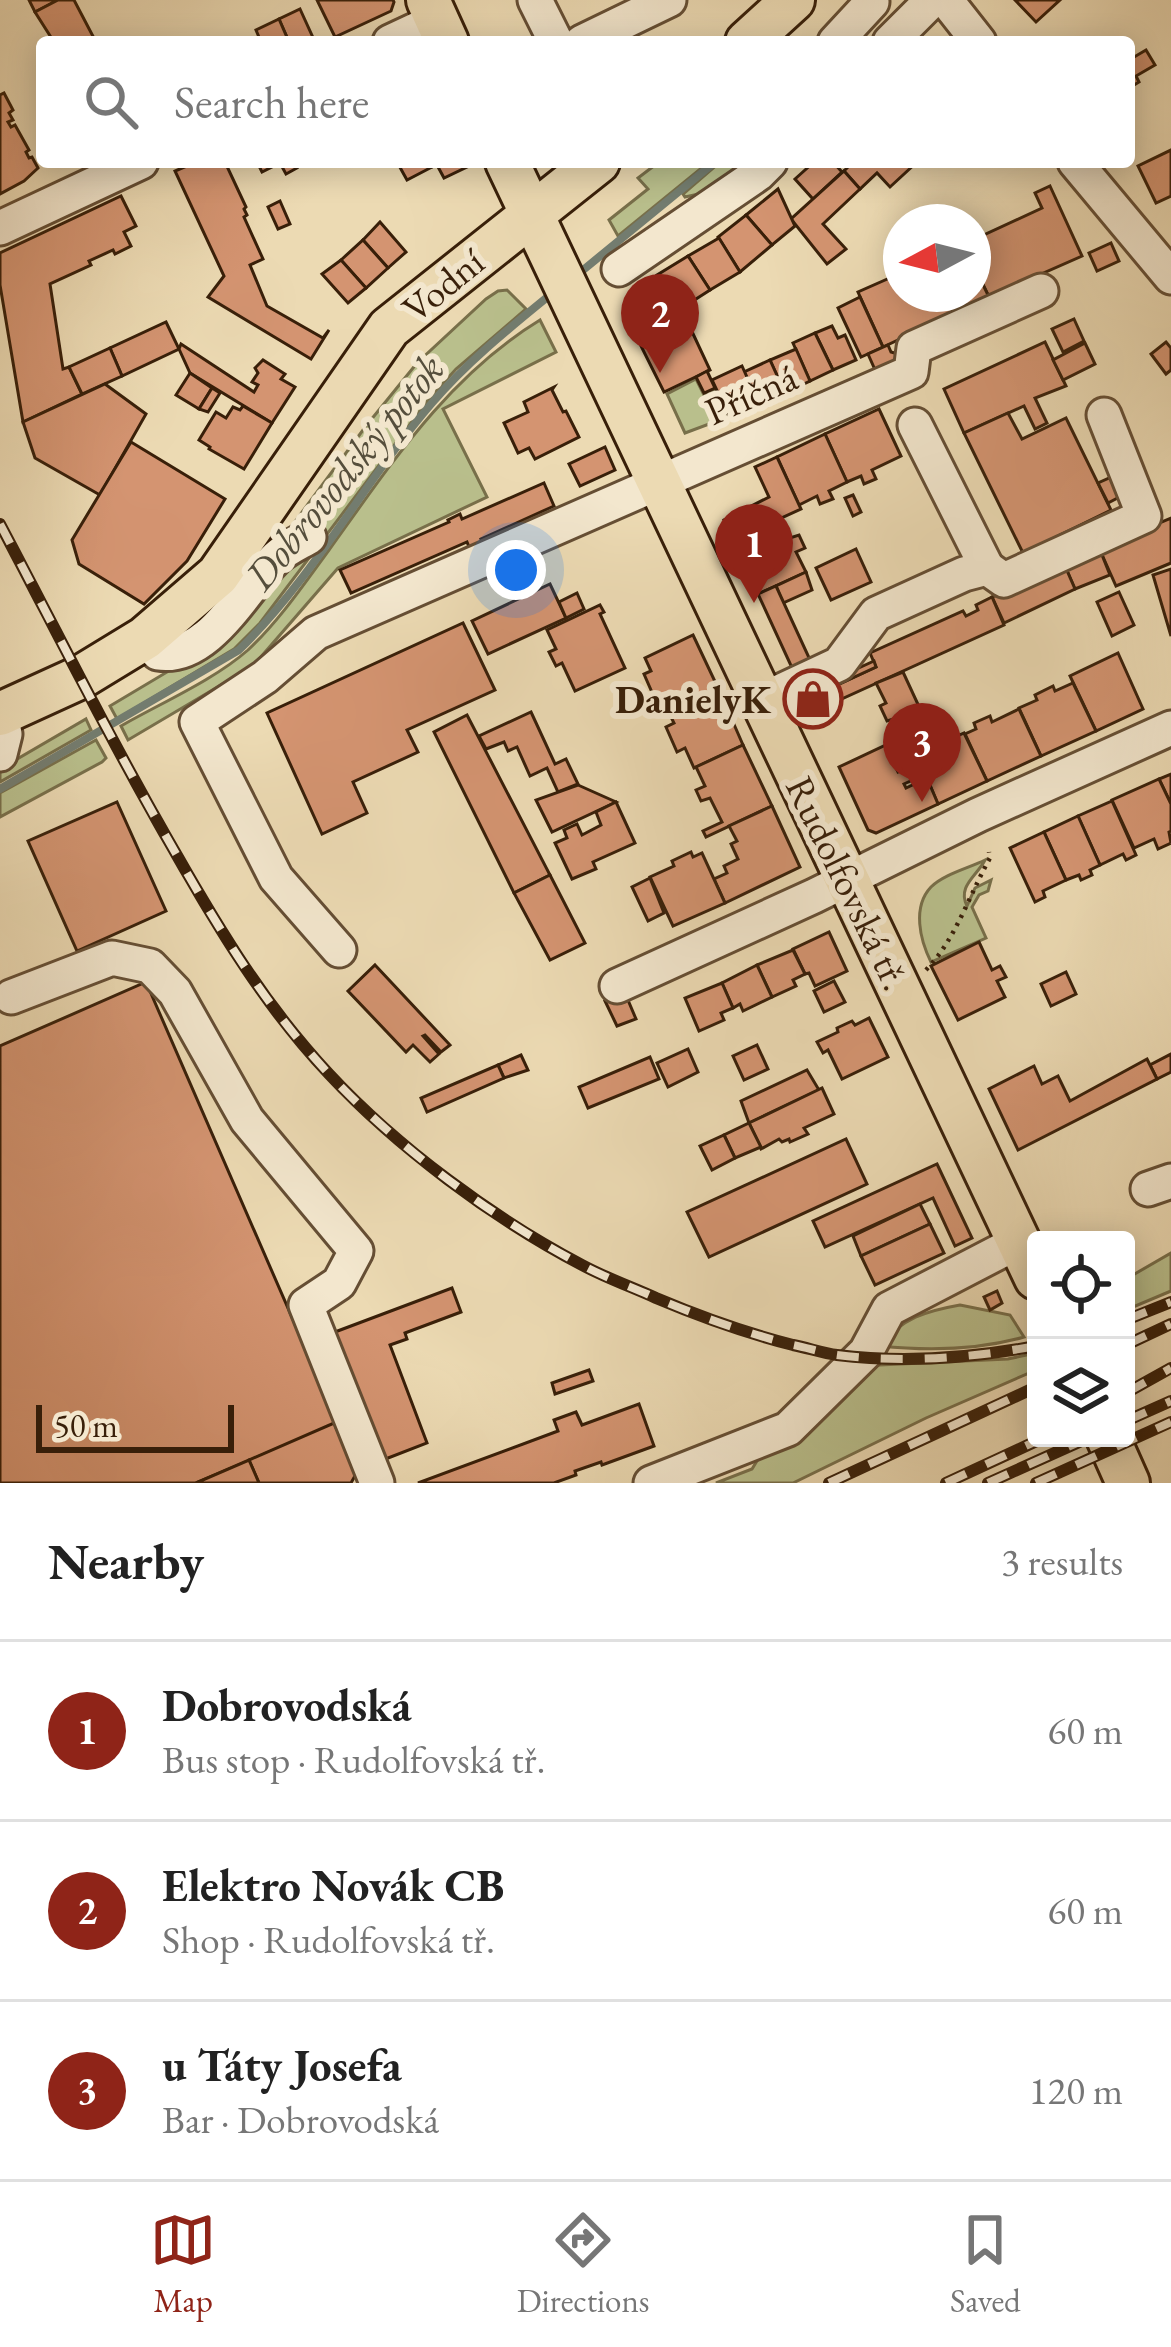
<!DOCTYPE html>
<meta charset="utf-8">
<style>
body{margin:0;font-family:"EB Garamond",serif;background:#f2f2f2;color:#222}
.controls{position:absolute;right:36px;bottom:36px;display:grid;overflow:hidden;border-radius:12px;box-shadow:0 6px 30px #0003}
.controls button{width:108px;height:108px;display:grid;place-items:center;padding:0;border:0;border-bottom:3px solid #e0e0e0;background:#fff;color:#222;font:60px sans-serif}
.compass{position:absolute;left:883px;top:204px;width:108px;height:108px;border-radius:50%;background:#fff;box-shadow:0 6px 30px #0003;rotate:263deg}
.scale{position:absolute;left:36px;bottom:30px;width:198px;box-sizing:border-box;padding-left:12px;border:6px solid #381f09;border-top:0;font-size:33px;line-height:42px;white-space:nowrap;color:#381f09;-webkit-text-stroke:9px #f3e7ce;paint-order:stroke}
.you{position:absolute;left:516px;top:570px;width:42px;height:42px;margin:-30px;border:9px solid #fff;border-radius:50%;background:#1a73e8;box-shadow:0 0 0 18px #1a73e833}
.badge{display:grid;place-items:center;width:78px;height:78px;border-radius:50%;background:#8f2418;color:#fff;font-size:39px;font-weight:700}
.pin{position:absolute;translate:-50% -99px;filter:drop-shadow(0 3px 6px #0008)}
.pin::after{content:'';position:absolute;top:63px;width:42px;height:36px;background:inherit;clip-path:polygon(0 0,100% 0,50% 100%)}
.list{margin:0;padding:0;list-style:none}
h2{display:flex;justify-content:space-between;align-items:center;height:156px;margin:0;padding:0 48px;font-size:51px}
h2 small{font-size:39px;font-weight:400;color:#767676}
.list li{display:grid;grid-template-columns:78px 1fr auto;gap:36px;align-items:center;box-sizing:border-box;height:180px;padding:0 48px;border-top:3px solid #e0e0e0}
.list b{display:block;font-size:45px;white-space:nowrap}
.list p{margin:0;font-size:39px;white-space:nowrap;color:#767676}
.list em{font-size:39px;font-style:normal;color:#767676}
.icon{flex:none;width:66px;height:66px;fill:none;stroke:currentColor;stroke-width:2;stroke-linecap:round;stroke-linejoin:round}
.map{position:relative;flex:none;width:1171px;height:1483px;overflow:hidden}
.search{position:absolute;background:#fff;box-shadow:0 6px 30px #0003;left:36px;right:36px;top:36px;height:132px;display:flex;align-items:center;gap:30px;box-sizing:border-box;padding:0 42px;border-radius:12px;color:#767676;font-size:45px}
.sheet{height:696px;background:#fff}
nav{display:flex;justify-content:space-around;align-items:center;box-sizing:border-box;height:168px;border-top:3px solid #e0e0e0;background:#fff;font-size:33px;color:#767676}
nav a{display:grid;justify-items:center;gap:6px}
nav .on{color:#8f2418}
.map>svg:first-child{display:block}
.green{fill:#b9bf8c;stroke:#786f4a;stroke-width:3}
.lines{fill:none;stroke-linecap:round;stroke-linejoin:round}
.stream{stroke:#737c6f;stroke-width:8}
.building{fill:#d49471;stroke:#381f09;stroke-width:3}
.minor-casing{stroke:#654e34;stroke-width:39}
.major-casing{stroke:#381f09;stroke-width:48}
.path{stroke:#381f09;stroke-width:4.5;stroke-dasharray:3 6;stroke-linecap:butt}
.minor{stroke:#f3e7ce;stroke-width:33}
.major{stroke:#ecdab3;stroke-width:42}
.rail-casing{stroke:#381f09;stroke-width:12}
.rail{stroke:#f3e7ce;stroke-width:8;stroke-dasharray:22;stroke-linecap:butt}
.labels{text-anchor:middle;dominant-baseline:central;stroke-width:12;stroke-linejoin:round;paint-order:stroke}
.street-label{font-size:39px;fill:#381f09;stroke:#f3e7ce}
.poi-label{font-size:39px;font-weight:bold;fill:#381f09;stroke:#f3e7ce;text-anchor:end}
.water-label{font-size:42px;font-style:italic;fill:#554e3c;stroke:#f3e7ce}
</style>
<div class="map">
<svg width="1171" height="1483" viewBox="0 0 1171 1483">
<rect width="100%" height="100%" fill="#ecdab3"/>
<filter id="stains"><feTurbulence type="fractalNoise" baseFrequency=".00167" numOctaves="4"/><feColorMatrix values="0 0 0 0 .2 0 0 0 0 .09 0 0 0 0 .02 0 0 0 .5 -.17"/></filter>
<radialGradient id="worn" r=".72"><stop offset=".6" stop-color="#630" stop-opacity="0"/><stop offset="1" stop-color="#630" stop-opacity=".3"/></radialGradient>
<!-- green -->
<g class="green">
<path d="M659,162H709L618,236L609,220L648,189L638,178Z"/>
<path d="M720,162H742L702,197L698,194L685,197L683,194Z"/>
<path d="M507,290L526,309L456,369L429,399L260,623L234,649L117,719L110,706L209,647L285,535L366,426L417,363L486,299L498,291Z"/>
<path d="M540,320L556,352L443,409L487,497L338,568L253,666L128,740L121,726C161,703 214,680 248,650C279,621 304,584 329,550C391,464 448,376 540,320Z"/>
<path d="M696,379L704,395L715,390L728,417L685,433L667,394Z"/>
<path d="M86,719L91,730L0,782V769Z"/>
<path d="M96,740L106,758L102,762L0,817V793Z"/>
<path d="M985,860C977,876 957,886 967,906L975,888L991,880L988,891L979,895L972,907L986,938L931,962C920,940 912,907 931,887C944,874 969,868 985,860Z"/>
<path d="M1171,1253V1291L1126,1310V1279Z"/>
<path d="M960,1305L1010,1315L1024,1337C978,1350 928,1351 880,1346C902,1318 926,1311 960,1305Z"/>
<path d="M1036,1353V1370L926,1418L793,1483H716L752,1469L760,1456L858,1366L1008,1359Z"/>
</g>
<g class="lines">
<!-- stream -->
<g class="stream">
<path d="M577,275L715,162"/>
<path d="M0,789L239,650C314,577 364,482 432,403C468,361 512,326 555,291"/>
</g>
</g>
<!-- building -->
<g class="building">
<path d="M29,0H58L35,12Z"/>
<path d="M58,0H74L96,42H54L35,12Z"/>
<path d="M317,0H393L394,2L391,11L335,37Z"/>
<path d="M1015,0H1060L1036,22Z"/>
<path d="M300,9L315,42H289L279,19Z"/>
<path d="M279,19L289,42H261L256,30Z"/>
<path d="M1146,50L1155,65L1136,76L1139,82L1129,88V60Z"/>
<path d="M4,93L13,110L9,113L13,120L8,122L11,127L15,125L29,150L26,152L29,158L32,157L38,168L24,181L0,194V95Z"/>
<path d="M1171,150V196L1156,203L1138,166Z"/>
<path d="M196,162H225L246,207L244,209L247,215L244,217L263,259L250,265L267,306L323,338L329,330L311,359L208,297L224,276L175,171Z"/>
<path d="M257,162H294L297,168L286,174L280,163L262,172Z"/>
<path d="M397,162H429L432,167L407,180Z"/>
<path d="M429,162H467L469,166L444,178L437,165L432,167Z"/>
<path d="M814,162H833L842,172L813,199L795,179Z"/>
<path d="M853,162H917L890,187L877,173L860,189L844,171Z"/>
<path d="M844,171L860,189L823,224L846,249L827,264L791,219Z"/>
<path d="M1050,186L1082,256L989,297L973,264V240L1042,208L1035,193Z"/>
<path d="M778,189L795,226L772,245L746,215Z"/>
<path d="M121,196L136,226L124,232L131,246L115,254L113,250L89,261L91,265L50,284L63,369L69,367L82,394L23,422L0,285V253Z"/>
<path d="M280,201L290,224L278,229L268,207Z"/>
<path d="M746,215L772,245L740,272L718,237Z"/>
<path d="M380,222L406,252L388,268L363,240Z"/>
<path d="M719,238L740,272L710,290L688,256Z"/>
<path d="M363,240L388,268L366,288L341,260Z"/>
<path d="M1111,243L1119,261L1097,271L1089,253Z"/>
<path d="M688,256L710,290L679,310L657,275Z"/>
<path d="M341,260L366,288L348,303L322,274Z"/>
<path d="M973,264L989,297L883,347L858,292L901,273V294H973Z"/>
<path d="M659,279L672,300L661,307L648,286Z"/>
<path d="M860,297L883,347L861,357L838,308Z"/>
<path d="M674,304L687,324L645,343L635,321Z"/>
<path d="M1074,319L1084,341L1063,352L1052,329Z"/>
<path d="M166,322L179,349L122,376L110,348Z"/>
<path d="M688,323L710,370L664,392L641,346Z"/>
<path d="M832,326L838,338L845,335L856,360L833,370L815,333Z"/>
<path d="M815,333L833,370L810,381L793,343Z"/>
<path d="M1045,342L1066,386L1035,398L1047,423L1035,429L1024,406L964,433L944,389Z"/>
<path d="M1166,342L1171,348V370L1166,374L1151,354Z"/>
<path d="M1085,343L1095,364L1063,380L1053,360Z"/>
<path d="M181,344L254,392L258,385L252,382L258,373L255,368L263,360L285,374L281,379L295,387L272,423L190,373L179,349Z"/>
<path d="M888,345L891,352L898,354L892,371L876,372L868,354Z"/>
<path d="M110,348L122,376L82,394L69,367Z"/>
<path d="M796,349L810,381L785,393L770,360Z"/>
<path d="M770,360L785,393L759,404L744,372Z"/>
<path d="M742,366L759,404L730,418L712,380Z"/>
<path d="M707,371L715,388L704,393L696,377Z"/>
<path d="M190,373L212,388L199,409L176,395Z"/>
<path d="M105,384L146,414L100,495L35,458L23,422Z"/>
<path d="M554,387L552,390L563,412L566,411L579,437L535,459L529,448L518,453L504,423L528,412L524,402Z"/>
<path d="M212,388L220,393L208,412L199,409Z"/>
<path d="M243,406L272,423L244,469L209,449L210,447L199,440L216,412L226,418L233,407L240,410Z"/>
<path d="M879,409L901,456L872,470L876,479L864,484L861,476L847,482L825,434Z"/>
<path d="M1008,413L1022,439L1066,418L1111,510L1023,553L964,433Z"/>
<path d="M825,434L847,482L829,491L833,499L820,504L817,496L799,505L777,457Z"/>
<path d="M131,442L225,499L187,561L144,604L79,564L72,540Z"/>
<path d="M605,447L615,470L580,486L569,464Z"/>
<path d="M777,457L801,509L733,540L724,520L769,497L755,467Z"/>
<path d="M1116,475L1125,494L1108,503L1098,483Z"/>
<path d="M544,483L554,506L481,539L485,548L472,554L467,542L351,593L340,570L449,522L448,520L460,514L462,519Z"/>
<path d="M853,495L861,512L853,516L845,498Z"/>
<path d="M780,518L790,538L799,535L805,548L796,552L806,572L758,594L733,540Z"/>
<path d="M1171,518V563L1116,586L1099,548Z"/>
<path d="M856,549L871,582L831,600L816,568Z"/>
<path d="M1100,550L1110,575L1075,589L1065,566Z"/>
<path d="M1065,566L1075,589L1004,623L992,597Z"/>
<path d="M1171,569V636L1153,575Z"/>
<path d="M806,572L812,590L783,603L776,586Z"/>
<path d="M550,584L566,618L488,654L472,621Z"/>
<path d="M776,586L811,662L793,670L758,594Z"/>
<path d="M1119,592L1134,625L1112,636L1097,602Z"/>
<path d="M577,593L584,609L566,618L559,602Z"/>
<path d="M992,597L1004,625L813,712L807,699L876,667L870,653L963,611L966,616L978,610L976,605Z"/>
<path d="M600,605L604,612L600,614L625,668L575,691L562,663L556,666L549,652L556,649L547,630Z"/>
<path d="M463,623L495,690L407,730L418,752L353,782L367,813L322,834L267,713Z"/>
<path d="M693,635L719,690L670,713L665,703L658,706L644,674L651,671L645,658Z"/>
<path d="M1118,653L1143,709L1096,731L1070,676Z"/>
<path d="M874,661L876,667L807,699L804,693Z"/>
<path d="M903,672L928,726L902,738L893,719L887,721L880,706L886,703L876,683Z"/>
<path d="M1073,683L1096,731L1041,756L1019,708L1037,700L1035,695L1053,686L1055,691Z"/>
<path d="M719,690L743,745L694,768L685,748L677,752L666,727L674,723L669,713Z"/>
<path d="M1019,709L1041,756L987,781L965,734L976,729L974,723L990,716L992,722Z"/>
<path d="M531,712L555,764L566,759L578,784L558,792L547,768L530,776L517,747L508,751L504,742L486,749L479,736Z"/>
<path d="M467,715L550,875L514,893L434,732Z"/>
<path d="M964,733L987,781L938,804L917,755L929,749L925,741L938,735L942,743Z"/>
<path d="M907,735L916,753L900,760L898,755L891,758L898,772L910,766L915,779L904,784L906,788L927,778L938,804L876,833L868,830L839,767Z"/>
<path d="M743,745L772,806L706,837L703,831L722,822L710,798L701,801L696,790L705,786L696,767Z"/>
<path d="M1171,774V804L1159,779Z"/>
<path d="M1159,779L1171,804V831L1169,832L1171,843L1158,849L1154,839L1134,848L1112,800Z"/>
<path d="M578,785L616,802L552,832L536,800Z"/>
<path d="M1112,801L1136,855L1126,860L1123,854L1100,865L1078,816Z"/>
<path d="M117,802L166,911L77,951L28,841Z"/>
<path d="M616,802L635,843L593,862L596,869L572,879L555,843L567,838L564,830L577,824L582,835L601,825L596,812Z"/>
<path d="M772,806L800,867L725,903L714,879L727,873L724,866L738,859L731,844L737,841L729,826Z"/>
<path d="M1078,816L1100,865L1090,870L1092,875L1081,880L1079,875L1066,880L1044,832Z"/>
<path d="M1044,832L1066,880L1043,891L1045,897L1035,902L1010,848Z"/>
<path d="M691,852L693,857L702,853L725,903L673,926L650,877L674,866L672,861Z"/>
<path d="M550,875L585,943L550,960L514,893Z"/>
<path d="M650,878L664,913L648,921L632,887Z"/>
<path d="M829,932L847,971L815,986L809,973L805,974L793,949Z"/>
<path d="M979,942L992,970L1000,966L1006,977L997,981L1005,997L958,1020L931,966Z"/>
<path d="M793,950L805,974L793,980L796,986L772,997L757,965Z"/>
<path d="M375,965L450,1045L441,1052L425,1035L423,1036L439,1054L430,1062L413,1045L406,1052L348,991Z"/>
<path d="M757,965L772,997L743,1011L740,1004L733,1008L722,983Z"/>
<path d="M1066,972L1076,994L1051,1006L1041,984Z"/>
<path d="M834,981L845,1002L824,1012L814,991Z"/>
<path d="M146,982L338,1423L196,1483H0V1046Z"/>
<path d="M722,983L733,1008L721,1013L724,1020L699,1031L685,998Z"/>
<path d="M625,993L636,1019L617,1026L605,1001Z"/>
<path d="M869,1018L888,1057L842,1079L828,1050L823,1053L817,1042L838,1032L837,1028L852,1021L855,1025Z"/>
<path d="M757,1045L768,1069L744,1080L733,1056Z"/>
<path d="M688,1049L698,1072L668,1087L657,1063Z"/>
<path d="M1171,1054V1072L1157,1079L1150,1065Z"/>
<path d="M521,1055L528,1070L504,1078L498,1065Z"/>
<path d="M650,1057L659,1079L588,1108L579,1087Z"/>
<path d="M1147,1059L1157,1079L1018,1150L989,1089L1034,1066L1042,1084L1058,1076L1070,1101Z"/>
<path d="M498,1065L504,1078L427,1112L421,1098Z"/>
<path d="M807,1070L819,1090L749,1123L741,1101Z"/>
<path d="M822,1088L834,1114L804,1128L808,1134L790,1142L789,1139L782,1142L779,1139L761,1149L749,1123Z"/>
<path d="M749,1123L761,1147L735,1158L724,1135Z"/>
<path d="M724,1135L735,1158L712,1170L700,1146Z"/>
<path d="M846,1139L867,1184L709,1257L687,1212Z"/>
<path d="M937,1164L972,1238L955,1246L933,1198L825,1247L813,1221Z"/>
<path d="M920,1204L930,1224L861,1256L853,1236Z"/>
<path d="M930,1224L944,1253L875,1285L861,1256Z"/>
<path d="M452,1288L461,1312L405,1333L407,1339L390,1345L427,1443L383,1460L335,1332Z"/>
<path d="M997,1291L1002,1303L990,1310L984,1297Z"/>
<path d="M589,1370L593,1381L555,1394L552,1383Z"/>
<path d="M639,1404L654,1446L602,1465L601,1462L575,1471L576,1475L554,1483H418L558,1431L554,1420L576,1412L582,1425Z"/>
<path d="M334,1423L356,1474L351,1483H259L249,1460Z"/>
<path d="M249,1460L259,1483H196Z"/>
</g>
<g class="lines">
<defs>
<g id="minor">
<path d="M535,0L556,42"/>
<path d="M946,0L979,42"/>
<path d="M390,42L437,20"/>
<path d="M582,42L669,0"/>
<path d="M835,42L872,2"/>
<path d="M890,42L932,0"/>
<path d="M1075,162L1171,277"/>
<path d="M0,228L141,162"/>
<path d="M619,269L758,174L770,162"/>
<path d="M987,568L1004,580L1144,516L1104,415"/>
<path d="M145,638L158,653C209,661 245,587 276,558C285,549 299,543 309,537"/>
<path d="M762,700L839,664L876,614L964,574L987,568L915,425"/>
<path d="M0,754L5,734L1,714"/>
<path d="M339,950L276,878L197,722L265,677L316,633L911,372L914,348L1041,291"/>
<path d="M617,986L814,896L978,815L1171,728"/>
<path d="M11,997L112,958L150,966L175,992L247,1120L356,1251L339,1283L306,1305L377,1483"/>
<path d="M1148,1189L1171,1181"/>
<path d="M651,1483L788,1429L866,1352L889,1309L1020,1241"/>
</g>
<g id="major">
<path d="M428,0L447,42"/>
<path d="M747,42L793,0"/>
<path d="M507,162L1036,1278"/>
<path d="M0,714L81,677L145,638L218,575L389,328L598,162"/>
<path d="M1108,1438L1128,1483"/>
</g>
</defs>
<!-- minor casing -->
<use href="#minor" class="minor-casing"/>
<!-- major casing -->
<use href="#major" class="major-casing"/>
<!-- path -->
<path class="path" d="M926,970C956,939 969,895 990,858L989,852"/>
<!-- minor -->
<use href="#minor" class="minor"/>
<!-- major -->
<use href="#major" class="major"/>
<defs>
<g id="rail">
<path d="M0,524C58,634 113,745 175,852C220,931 266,1007 329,1074C397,1147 494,1219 582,1265C606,1278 632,1287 656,1298C701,1317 746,1333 793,1345C808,1348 823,1353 837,1355C902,1363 972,1358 1036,1346"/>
<path d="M1126,1320L1171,1302"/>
<path d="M1126,1345L1171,1324"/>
<path d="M1126,1393L1171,1368"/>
<path d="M1126,1421L1171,1401"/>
<path d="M829,1483L1036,1387"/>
<path d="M946,1483L1043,1438"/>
<path d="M988,1483L1088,1438"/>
<path d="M1036,1483L1171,1422"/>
</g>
</defs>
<!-- rail casing -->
<use href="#rail" class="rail-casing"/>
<!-- rail -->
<use href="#rail" class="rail"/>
</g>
<!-- icons -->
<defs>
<symbol id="shop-ring" viewBox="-11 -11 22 22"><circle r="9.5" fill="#f3e7ce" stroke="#8f2418" stroke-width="1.5"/><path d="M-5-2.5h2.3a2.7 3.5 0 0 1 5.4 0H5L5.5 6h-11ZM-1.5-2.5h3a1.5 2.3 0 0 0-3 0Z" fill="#8f2418"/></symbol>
</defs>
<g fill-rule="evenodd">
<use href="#shop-ring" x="780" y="666" width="66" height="66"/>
</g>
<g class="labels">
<!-- street labels -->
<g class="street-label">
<text transform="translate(443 285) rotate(-39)">Vodní</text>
<text transform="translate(751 394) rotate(-24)">Příčná</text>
<text transform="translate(848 883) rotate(64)">Rudolfovská tř.</text>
</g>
<!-- poi labels -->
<g class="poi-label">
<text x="771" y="699">DanielyK</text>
</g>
<!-- water labels -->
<g class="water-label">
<text transform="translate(344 472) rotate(-51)">Dobrovodský potok</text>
</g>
</g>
<rect width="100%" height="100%" filter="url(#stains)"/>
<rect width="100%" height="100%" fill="url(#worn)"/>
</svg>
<div class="controls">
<button><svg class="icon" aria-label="locate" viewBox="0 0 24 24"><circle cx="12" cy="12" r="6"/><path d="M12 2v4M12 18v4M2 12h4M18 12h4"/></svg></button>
<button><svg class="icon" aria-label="layers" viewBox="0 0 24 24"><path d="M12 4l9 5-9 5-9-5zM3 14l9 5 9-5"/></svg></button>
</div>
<svg class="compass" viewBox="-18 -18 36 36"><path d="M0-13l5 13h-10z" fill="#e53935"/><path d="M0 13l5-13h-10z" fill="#767676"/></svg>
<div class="scale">50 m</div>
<div class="you"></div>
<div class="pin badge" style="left:754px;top:603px">1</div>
<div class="pin badge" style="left:660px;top:373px">2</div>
<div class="pin badge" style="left:922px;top:802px">3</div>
<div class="search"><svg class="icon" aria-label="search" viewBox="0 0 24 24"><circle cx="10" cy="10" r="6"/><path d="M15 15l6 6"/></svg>Search here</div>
</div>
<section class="sheet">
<h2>Nearby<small>3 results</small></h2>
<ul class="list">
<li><span class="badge">1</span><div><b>Dobrovodská</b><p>Bus stop · Rudolfovská tř.</p></div><em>60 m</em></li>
<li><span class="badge">2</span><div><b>Elektro Novák CB</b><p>Shop · Rudolfovská tř.</p></div><em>60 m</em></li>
<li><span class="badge">3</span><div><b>u Táty Josefa</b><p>Bar · Dobrovodská</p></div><em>120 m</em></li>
</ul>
</section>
<nav>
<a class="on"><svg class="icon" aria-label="map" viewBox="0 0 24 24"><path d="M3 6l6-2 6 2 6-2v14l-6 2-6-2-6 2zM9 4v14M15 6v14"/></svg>Map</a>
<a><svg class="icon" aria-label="directions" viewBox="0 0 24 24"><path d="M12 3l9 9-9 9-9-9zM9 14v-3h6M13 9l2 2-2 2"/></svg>Directions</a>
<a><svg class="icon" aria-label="saved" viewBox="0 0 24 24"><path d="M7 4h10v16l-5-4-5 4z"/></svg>Saved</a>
</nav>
